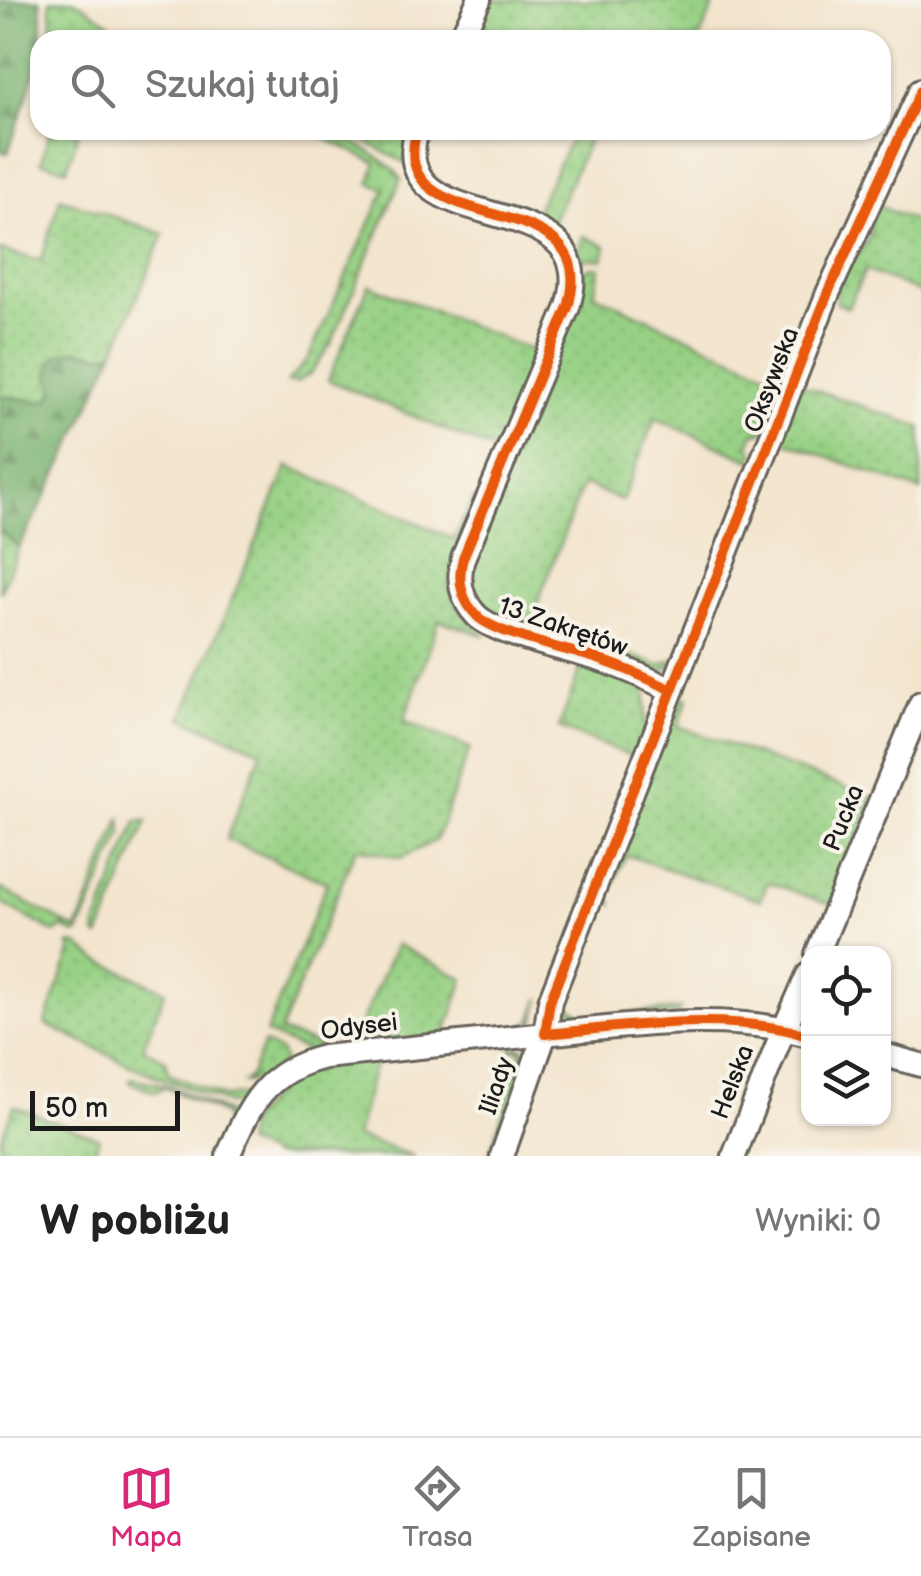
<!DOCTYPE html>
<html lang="pl">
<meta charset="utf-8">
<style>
body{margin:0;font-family:"Balsamiq Sans",sans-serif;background:#f2f2f2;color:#222}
.controls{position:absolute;right:30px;bottom:30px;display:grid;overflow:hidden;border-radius:20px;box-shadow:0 2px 8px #0004}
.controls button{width:90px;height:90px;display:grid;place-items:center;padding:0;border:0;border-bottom:2px solid #e0e0e0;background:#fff;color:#222;font:50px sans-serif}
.scale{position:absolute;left:30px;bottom:25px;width:150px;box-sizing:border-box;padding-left:10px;border:5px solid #1c1c1c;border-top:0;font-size:28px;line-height:35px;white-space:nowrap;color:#1c1c1c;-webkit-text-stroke:8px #f7f3e8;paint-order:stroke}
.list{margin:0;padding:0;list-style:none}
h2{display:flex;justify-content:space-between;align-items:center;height:130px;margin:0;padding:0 40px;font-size:42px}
h2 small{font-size:32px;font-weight:400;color:#767676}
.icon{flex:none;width:55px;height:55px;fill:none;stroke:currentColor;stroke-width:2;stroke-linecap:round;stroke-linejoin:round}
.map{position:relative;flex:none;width:921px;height:1156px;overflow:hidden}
.search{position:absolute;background:#fff;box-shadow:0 2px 8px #0004;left:30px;right:30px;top:30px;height:110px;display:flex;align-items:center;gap:25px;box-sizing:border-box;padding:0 35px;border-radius:30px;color:#767676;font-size:38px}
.sheet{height:280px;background:#fff}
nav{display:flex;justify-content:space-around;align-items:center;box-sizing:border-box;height:140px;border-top:2px solid #e0e0e0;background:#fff;font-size:28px;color:#767676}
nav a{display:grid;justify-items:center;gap:5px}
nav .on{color:#db2777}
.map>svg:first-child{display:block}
.grass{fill:url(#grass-dots);stroke:#5a7650;stroke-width:2.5}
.forest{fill:url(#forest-firs);stroke:#4b6847;stroke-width:2.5}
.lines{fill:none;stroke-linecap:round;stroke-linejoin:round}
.minor-casing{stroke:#67625a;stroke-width:28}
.minor{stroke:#fff;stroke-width:22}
.cycleway-casing{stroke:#f7f3e8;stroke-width:16}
.cycleway{stroke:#e8590c;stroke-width:10}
.labels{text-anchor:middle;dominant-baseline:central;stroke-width:8;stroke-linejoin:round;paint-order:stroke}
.street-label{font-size:25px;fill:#1c1c1c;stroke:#f7f3e8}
</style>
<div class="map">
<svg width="921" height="1156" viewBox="0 0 921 1156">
<defs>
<pattern id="grass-dots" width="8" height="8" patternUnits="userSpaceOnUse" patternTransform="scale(2.5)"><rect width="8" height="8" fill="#98d185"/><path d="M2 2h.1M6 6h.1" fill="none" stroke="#82b372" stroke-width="1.8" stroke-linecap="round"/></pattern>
<pattern id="forest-firs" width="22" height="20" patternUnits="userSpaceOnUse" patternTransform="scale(2.5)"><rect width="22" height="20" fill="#7ab372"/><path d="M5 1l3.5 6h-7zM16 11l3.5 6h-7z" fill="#63915d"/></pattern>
</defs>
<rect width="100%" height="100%" fill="#f7f3e8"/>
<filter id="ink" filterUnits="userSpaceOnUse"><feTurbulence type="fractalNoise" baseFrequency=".01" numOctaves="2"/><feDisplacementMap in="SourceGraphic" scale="20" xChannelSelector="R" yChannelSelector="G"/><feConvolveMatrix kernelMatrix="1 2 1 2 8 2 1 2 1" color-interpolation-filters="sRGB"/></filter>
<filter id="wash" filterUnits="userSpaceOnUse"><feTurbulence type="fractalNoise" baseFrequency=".0048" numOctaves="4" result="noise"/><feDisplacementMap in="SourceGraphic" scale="40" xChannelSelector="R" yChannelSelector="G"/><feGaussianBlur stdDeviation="2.25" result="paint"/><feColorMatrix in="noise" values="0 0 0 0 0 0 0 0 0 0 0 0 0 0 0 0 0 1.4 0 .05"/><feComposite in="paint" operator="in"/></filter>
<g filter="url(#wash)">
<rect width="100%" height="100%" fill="#f3e5ce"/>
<!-- grass -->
<g class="grass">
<path d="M50,0H75L110,23L105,40H53Z"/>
<path d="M488,0H716L699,40H514L477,24Z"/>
<path d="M50,130H79L67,169L41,162Z"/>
<path d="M308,130C314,130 319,129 325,130C343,134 394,164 401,179L331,344L311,373L297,382H287L308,359L385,190L370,183L376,163Z"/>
<path d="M344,130H352L370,139L411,130L405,163Z"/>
<path d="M575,130H593L552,222L548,226L531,220Z"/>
<path d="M60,198L164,234L114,352L101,355L77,350L50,399L41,402L0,396V250L41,261Z"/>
<path d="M874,204L921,224V293L865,270L848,308L837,303C831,271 860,259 869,237C873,225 869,215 874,204Z"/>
<path d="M583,236L606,246L603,259H581L577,253Z"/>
<path d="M592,267L600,268L594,294L781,379L795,346L798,351L767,431L754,433L749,445L754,452L751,460L655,418L622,501L583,484L531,620L658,665L673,660L670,667L660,672L497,620L470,593V563L580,291L583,271Z"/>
<path d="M369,285L539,353L495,451L328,380Z"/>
<path d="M799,384L921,427V491L776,438Z"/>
<path d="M288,466L454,539L474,498L477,502L450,576C449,604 466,619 486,636L439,620L404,721L470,748L436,840L401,858L356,848L280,1032L325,1047L306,1051L266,1033L327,883L226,839L262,751L182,718Z"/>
<path d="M0,530L19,548L0,593Z"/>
<path d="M583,662L635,683L646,692L645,725L649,732L638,759L559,728Z"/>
<path d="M679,697L688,698L678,726L874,798L831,905L768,882L760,900L626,855L609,896L612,903L598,896Z"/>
<path d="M121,817L122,834L79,933L74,934L63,927L55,933L0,902V888L77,930Z"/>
<path d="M137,821H147L99,937L96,934L97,923Z"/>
<path d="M590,923H598L567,1004L584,1017L680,1009L676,1014L574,1020L565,1011L562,1001Z"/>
<path d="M76,944L98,960L165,991L143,1048L166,1060L169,1074L224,1097L243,1095L242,1103L229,1104L143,1071L45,1024L72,949L69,945Z"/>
<path d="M396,944L464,979L445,1036L516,1030L531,1021L540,998L534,1023L516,1033L358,1047L355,1037Z"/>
<path d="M264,1043L281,1052L284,1062L263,1080L244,1082L250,1077Z"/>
<path d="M513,1047H523L527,1055L496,1156H489L522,1050H511Z"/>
<path d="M377,1056L356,1137L414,1156H273L245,1143L249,1122L290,1075Z"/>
<path d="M131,1078L169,1086L228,1113L234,1128L228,1131L223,1114L165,1087L155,1092L130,1083Z"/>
<path d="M14,1106L99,1138L93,1156H0V1140Z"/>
</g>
<!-- forest -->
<g class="forest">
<path d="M0,0H40C50,50 23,104 8,153L0,151Z"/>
<path d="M77,350L101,355L114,352L67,455L19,548L0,530V396L41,402L49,399L55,390L49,377L51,362L63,353Z"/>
</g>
</g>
<g filter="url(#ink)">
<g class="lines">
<defs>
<g id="minor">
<path d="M460,40L479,0"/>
<path d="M417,130C382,247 607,178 568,307L463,558C457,579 461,600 477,616C497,635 571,650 601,660C625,668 649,679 672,690L550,1001L545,1034C634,1026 721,1011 808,1035"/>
<path d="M672,690L828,293L921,90"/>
<path d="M817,954L921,703"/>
<path d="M884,1055L921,1065"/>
<path d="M228,1156C250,1104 266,1071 324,1057L545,1034L502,1156"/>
<path d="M734,1156L779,1041L808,975"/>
</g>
</defs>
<!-- minor casing -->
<use href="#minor" class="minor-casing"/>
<!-- minor -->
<use href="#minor" class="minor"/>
<defs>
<g id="cycleway">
<path d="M417,130C382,247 607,178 568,307L463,558C457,579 461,600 477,616C497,635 571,650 601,660C625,668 649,679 672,690L550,1001L545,1034C634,1026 721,1011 808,1035"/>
<path d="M672,690L828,293L921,90"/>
</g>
</defs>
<!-- cycleway casing -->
<use href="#cycleway" class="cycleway-casing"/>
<!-- cycleway -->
<use href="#cycleway" class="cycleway"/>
</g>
</g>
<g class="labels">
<!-- street labels -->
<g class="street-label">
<text transform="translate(772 380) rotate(-69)">Oksywska</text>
<text transform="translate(563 627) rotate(19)">13 Zakrętów</text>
<text transform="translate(844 818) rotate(-68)">Pucka</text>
<text transform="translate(359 1027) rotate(-7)">Odysei</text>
<text transform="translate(733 1082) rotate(-69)">Helska</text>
<text transform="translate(497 1086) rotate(-71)">Iliady</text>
</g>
</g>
</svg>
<div class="controls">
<button><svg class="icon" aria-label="locate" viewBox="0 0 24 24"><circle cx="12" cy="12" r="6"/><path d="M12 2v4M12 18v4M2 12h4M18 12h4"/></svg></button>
<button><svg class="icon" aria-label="layers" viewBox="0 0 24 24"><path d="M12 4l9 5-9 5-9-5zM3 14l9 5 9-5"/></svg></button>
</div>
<div class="scale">50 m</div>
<div class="search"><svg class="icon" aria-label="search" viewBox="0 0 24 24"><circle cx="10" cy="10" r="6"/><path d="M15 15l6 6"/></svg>Szukaj tutaj</div>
</div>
<section class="sheet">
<h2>W pobliżu<small>Wyniki: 0</small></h2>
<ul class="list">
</ul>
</section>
<nav>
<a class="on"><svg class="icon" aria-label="map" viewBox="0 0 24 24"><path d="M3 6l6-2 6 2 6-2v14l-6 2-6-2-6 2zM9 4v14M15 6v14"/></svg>Mapa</a>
<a><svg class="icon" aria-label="directions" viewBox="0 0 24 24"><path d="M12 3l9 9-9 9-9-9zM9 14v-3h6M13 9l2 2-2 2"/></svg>Trasa</a>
<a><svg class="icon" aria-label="saved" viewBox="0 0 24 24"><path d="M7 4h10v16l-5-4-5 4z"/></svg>Zapisane</a>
</nav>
